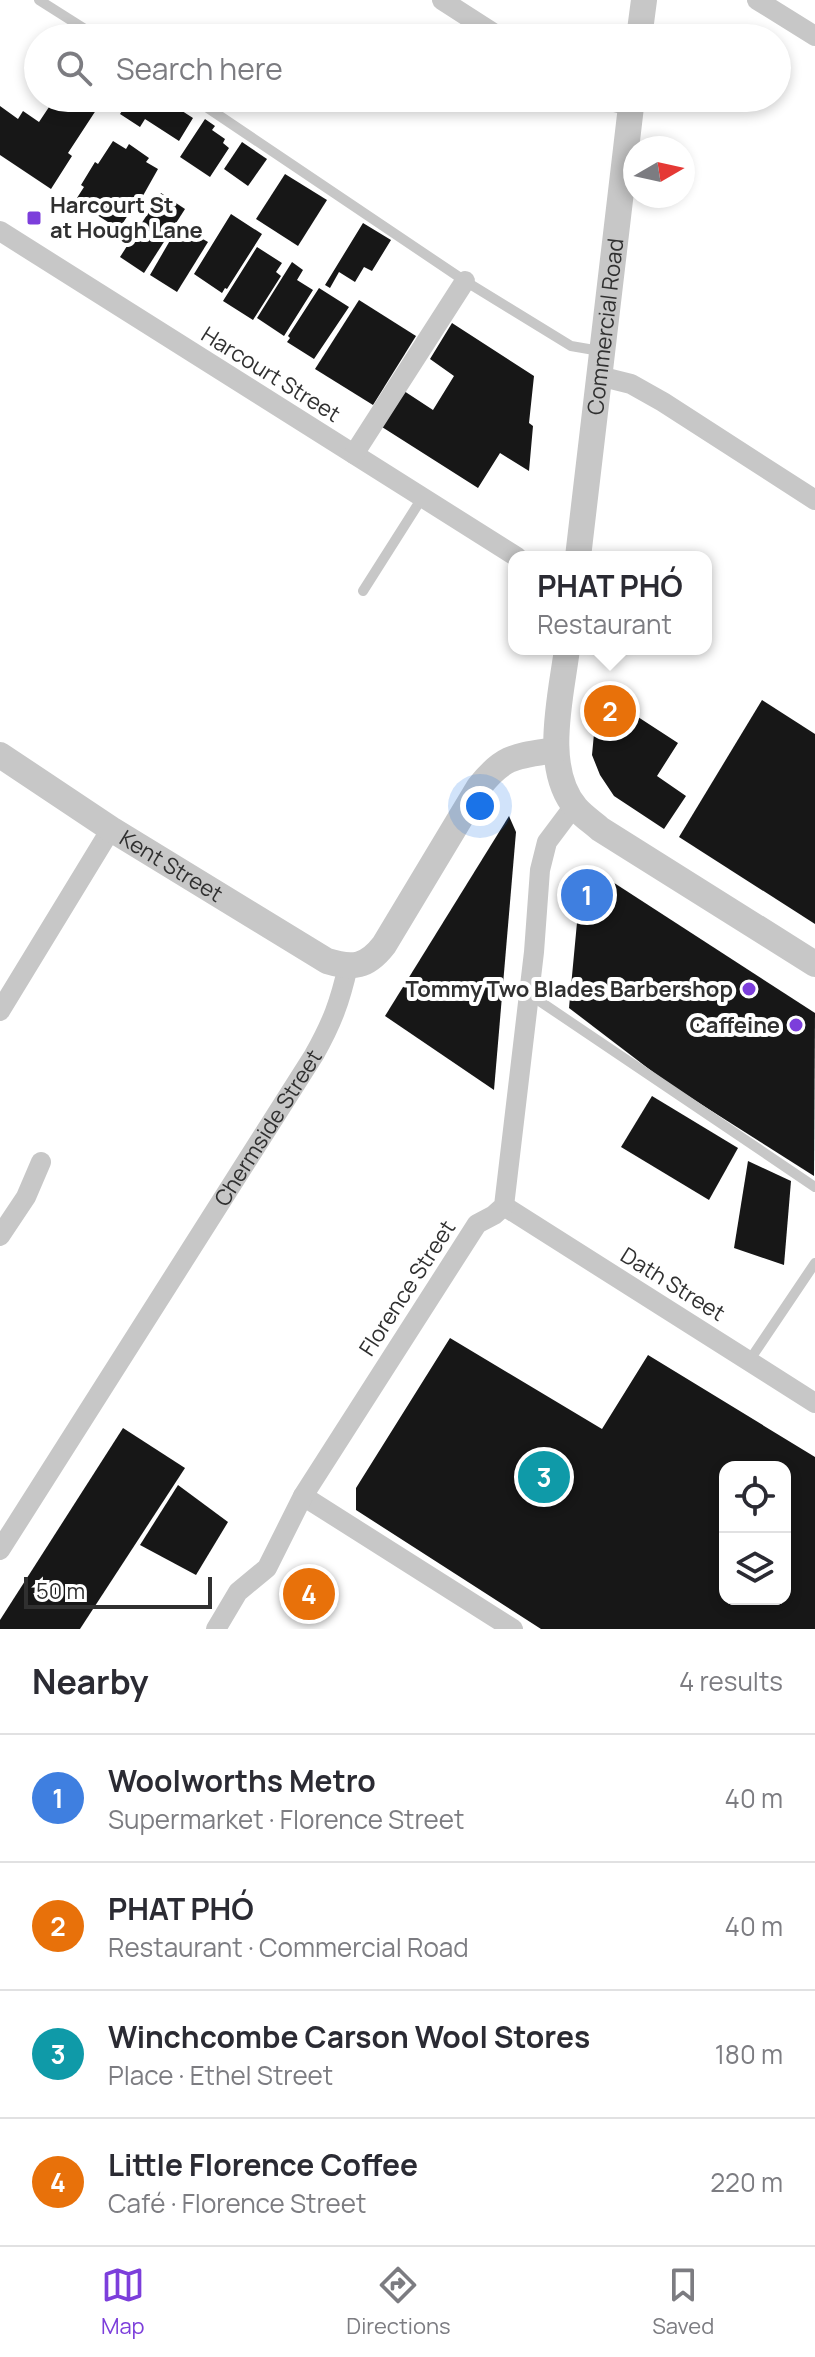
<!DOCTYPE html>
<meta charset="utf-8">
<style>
body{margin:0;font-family:Manrope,sans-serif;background:#f7f7f7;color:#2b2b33}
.controls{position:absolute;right:24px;bottom:24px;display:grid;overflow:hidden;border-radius:16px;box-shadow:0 4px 12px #0003}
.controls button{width:72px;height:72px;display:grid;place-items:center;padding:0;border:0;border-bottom:2px solid #e1e1e2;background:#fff;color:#2b2b33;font:40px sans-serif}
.compass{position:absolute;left:623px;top:136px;width:72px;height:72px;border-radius:50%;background:#fff;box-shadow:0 4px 12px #0003;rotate:81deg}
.scale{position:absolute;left:24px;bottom:20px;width:188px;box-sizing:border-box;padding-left:8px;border:4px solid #303030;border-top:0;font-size:22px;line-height:28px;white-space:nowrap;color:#303030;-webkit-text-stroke:6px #fff;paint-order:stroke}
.you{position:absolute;left:480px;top:806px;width:28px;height:28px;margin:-20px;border:6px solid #fff;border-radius:50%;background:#1a73e8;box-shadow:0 0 0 12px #1a73e833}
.badge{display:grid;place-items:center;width:52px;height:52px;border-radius:50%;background:#7c3edb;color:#fff;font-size:26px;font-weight:700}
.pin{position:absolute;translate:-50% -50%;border:4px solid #fff;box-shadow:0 2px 8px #0006}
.popup{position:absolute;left:508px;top:551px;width:204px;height:104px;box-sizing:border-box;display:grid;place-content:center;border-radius:16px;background:#fff;filter:drop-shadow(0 2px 6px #0005);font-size:26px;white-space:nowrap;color:#7c7c81}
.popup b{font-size:30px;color:#2b2b33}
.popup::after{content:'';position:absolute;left:50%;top:100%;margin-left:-16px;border:16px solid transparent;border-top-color:#fff}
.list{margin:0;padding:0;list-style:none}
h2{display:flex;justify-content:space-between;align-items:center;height:104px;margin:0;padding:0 32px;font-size:34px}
h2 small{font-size:26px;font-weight:400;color:#7c7c81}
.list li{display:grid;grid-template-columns:52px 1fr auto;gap:24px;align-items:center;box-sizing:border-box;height:128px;padding:0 32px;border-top:2px solid #e1e1e2}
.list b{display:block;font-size:30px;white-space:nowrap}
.list p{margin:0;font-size:26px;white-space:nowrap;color:#7c7c81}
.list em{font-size:26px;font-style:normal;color:#7c7c81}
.icon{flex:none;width:44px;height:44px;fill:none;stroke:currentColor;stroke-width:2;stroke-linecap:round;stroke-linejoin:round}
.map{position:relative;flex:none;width:815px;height:1629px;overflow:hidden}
.search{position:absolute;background:#fff;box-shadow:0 4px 12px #0003;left:24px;right:24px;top:24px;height:88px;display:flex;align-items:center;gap:20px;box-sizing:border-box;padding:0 28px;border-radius:44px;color:#7c7c81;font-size:30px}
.sheet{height:616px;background:#fff}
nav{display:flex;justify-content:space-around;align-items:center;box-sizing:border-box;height:112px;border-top:2px solid #e1e1e2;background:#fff;font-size:22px;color:#7c7c81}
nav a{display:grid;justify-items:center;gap:4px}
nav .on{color:#7c3edb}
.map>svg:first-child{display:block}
.building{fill:#171717;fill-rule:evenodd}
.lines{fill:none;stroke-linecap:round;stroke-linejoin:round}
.service{stroke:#c7c7c7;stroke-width:10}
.minor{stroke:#c7c7c7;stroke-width:20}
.tertiary{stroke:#c7c7c7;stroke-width:26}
.poi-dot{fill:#7c3edb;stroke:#fff;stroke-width:3}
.labels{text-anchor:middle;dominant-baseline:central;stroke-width:8;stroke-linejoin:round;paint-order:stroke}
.poi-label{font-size:22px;font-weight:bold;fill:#303030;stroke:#fff;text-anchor:end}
.street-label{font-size:22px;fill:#303030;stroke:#fff}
</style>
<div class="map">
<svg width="815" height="1629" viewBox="0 0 815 1629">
<rect width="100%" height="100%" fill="#fff"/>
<!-- building -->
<g class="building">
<path d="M55,98H104L68,153L72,156L51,189L0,155V106L18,119L23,111L39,122Z"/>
<path d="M130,98H162L193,118L179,141L145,119L140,127L120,114Z"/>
<path d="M205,119L215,126L212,130L225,139L223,143L229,148L210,177L180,157Z"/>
<path d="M113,141L126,149L129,144L149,158L146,162L158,169L131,217L128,215L119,229L75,201L84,187L81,185L95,162L98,164Z"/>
<path d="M242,142L267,159L248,186L224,169Z"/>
<path d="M285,174L327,200L298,246L256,219Z"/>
<path d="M161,193L185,209L144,273L120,257Z"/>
<path d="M231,214L262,234L227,289L225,288L222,293L194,274Z"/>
<path d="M363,223L391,240L372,271L364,267L355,282L339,272L330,288L325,285Z"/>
<path d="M179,225L208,242L177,292L150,275Z"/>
<path d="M257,247L282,263L276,272L281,276L253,320L223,301Z"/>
<path d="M292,262L303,270L297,280L313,290L284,336L257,318Z"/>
<path d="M319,288L349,307L314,359L287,342L290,338L288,336Z"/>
<path d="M359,300L416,336L373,405L315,369Z"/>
<path d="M452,323L534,376L529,423L533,426L529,471L500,453L478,488L382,427L404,391L433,410L454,376L430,359Z"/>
<path d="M598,691L678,743L657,776L686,796L664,829L614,796L600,775L592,755Z"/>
<path d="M762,700L815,734V924L679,837Z"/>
<path d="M509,816L516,832L494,1090L385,1016Z"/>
<path d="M588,866L815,1013L814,1176L666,1082L569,1008L582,869Z"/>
<path d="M652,1096L738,1148L709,1200L621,1147Z"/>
<path d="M748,1161L791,1181L784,1265L734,1248Z"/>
<path d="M450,1338L602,1429L648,1355L815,1457V1629H541L356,1510V1488ZM725,1467H785V1599H725Z"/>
<path d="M123,1428L185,1468L80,1629H0V1620Z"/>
<path d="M178,1485L228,1522L196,1575L140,1545Z"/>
</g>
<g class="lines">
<!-- service -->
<g class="service">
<path d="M39,0L99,38"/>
<path d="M193,98L465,281L571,346L600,351"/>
<path d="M363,591L422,498"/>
<path d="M529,994L815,1187"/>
<path d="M749,1361L815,1263"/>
</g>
<!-- minor -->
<g class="minor">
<path d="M442,0L501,38"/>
<path d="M757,0L815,36"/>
<path d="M598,98L631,106"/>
<path d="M0,231L517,557"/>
<path d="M599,376L631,384L663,402L815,500"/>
<path d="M354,454L465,281"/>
<path d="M0,1011L111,829"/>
<path d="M504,1206L815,1403"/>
<path d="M0,1236L26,1197L41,1162"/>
<path d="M303,1496L513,1629"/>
<path id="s1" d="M0,1550L314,1055C332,1023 340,1002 348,966"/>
<path d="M216,1629L238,1592L267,1568L303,1496L477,1224L494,1215L504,1206L534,952L540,870L547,842L574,806"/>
</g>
<!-- tertiary -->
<g class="tertiary">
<path d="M639,38L644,0"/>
<path id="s2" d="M578,557L632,98"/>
<path d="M567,649C561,697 542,768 576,808C583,816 592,822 600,829L815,964"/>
<path id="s3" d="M0,755L111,829L327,961C353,969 367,967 384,945L479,787C504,755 517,756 555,750"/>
</g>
</g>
<!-- markers -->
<g class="poi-dot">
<rect x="26" y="210" width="16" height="16" rx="4"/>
<circle cx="749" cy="989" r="8"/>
<circle cx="796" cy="1025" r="8"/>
</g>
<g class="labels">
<!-- poi labels -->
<g class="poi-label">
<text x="50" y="205" text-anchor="start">Harcourt St<tspan x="50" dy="25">at Hough Lane</tspan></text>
<text x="733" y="989">Tommy Two Blades Barbershop</text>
<text x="780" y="1025">Caffeine</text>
</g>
<!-- street labels -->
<g class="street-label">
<text stroke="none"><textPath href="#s2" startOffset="232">Commercial Road</textPath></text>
<text transform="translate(271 374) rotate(32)">Harcourt Street</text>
<text stroke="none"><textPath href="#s3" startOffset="204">Kent Street</textPath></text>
<text stroke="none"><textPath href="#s1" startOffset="500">Chermside Street</textPath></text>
<text transform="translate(673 1284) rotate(32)">Dath Street</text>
<text transform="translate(407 1288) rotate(-57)">Florence Street</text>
</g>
</g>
</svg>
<div class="controls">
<button><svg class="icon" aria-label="locate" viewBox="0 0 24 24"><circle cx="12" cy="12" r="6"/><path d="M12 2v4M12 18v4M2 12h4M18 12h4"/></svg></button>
<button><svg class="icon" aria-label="layers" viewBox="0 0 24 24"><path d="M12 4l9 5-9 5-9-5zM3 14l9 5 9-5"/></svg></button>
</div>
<svg class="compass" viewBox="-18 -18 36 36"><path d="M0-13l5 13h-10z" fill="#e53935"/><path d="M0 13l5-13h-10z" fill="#7c7c81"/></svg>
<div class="scale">50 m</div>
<div class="you"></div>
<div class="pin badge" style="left:587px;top:895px;background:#3f7fe0">1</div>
<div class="pin badge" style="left:610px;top:711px;background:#e8710a">2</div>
<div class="popup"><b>PHAT PHÓ</b>Restaurant</div>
<div class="pin badge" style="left:544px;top:1477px;background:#0f9aa8">3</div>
<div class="pin badge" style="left:309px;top:1594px;background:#e8710a">4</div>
<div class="search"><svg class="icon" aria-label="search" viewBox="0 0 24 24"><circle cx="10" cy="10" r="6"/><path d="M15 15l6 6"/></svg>Search here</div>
</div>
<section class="sheet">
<h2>Nearby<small>4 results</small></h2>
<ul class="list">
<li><span class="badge" style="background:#3f7fe0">1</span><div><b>Woolworths Metro</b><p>Supermarket · Florence Street</p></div><em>40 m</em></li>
<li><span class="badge" style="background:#e8710a">2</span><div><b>PHAT PHÓ</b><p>Restaurant · Commercial Road</p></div><em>40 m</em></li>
<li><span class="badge" style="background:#0f9aa8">3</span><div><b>Winchcombe Carson Wool Stores</b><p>Place · Ethel Street</p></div><em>180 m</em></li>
<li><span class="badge" style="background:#e8710a">4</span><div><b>Little Florence Coffee</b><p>Café · Florence Street</p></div><em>220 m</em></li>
</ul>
</section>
<nav>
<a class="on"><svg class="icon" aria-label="map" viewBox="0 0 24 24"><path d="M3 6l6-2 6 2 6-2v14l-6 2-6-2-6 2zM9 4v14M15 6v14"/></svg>Map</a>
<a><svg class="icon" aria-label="directions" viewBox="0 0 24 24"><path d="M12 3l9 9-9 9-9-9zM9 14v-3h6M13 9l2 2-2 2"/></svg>Directions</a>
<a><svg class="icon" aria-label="saved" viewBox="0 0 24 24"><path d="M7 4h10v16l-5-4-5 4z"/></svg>Saved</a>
</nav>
